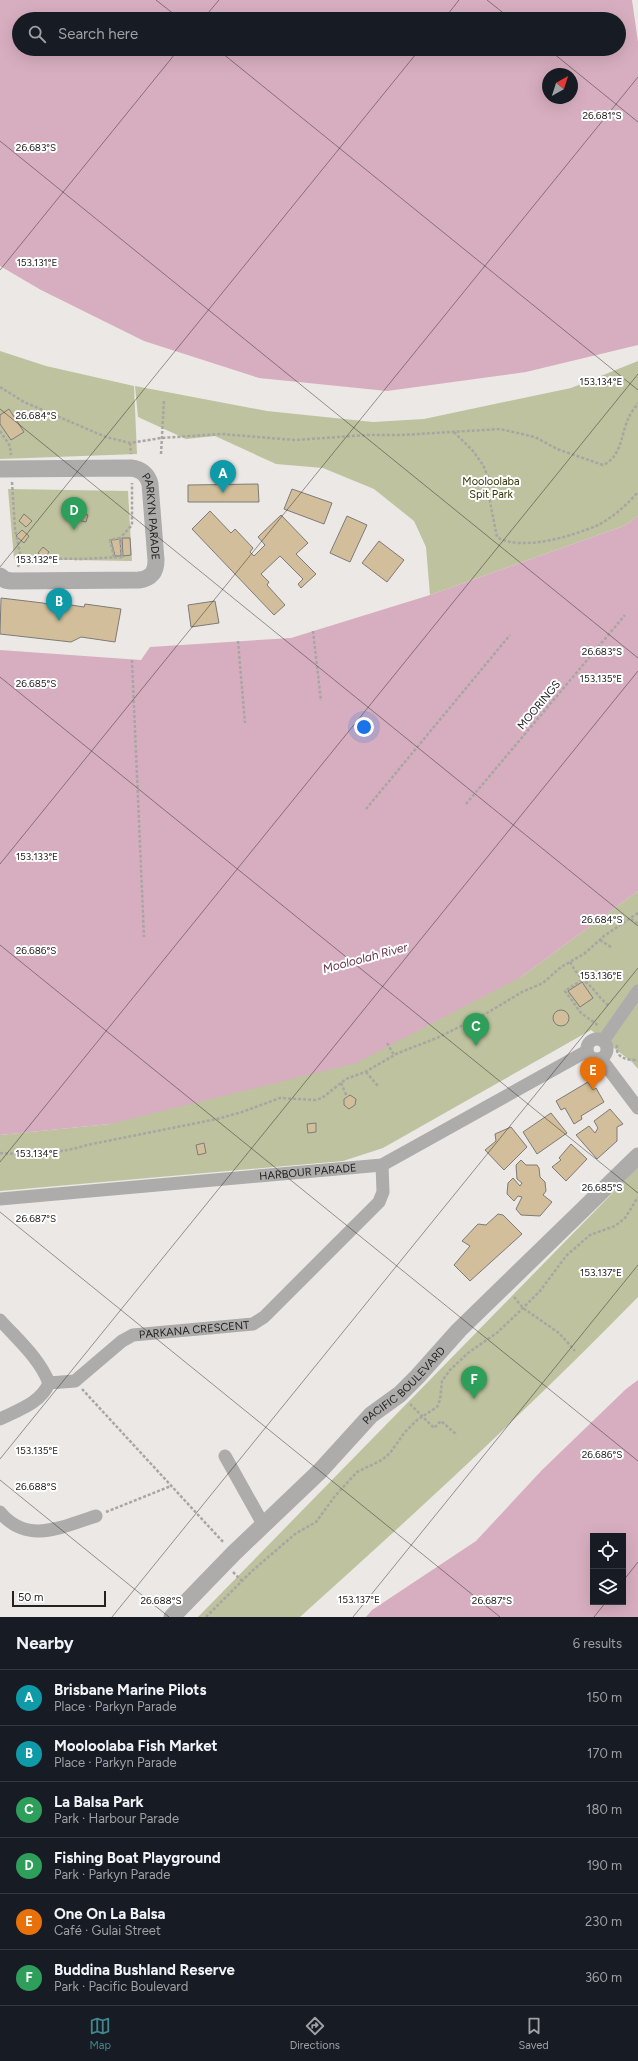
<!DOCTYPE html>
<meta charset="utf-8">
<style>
body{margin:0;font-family:Figtree,sans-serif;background:#242831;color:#f1f3f6}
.controls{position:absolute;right:12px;bottom:12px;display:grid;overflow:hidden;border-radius:0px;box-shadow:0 4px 16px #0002}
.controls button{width:36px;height:36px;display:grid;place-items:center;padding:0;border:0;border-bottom:1px solid #363941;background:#171b24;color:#f1f3f6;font:20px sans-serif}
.compass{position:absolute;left:542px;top:68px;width:36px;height:36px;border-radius:50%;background:#171b24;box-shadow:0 4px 16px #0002;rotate:39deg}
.scale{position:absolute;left:12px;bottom:10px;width:94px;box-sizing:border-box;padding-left:4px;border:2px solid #242221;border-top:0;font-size:11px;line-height:14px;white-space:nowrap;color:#242221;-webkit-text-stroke:3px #fff;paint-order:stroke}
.you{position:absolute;left:364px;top:727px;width:14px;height:14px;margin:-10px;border:3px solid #fff;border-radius:50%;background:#1a73e8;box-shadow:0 0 0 6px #1a73e833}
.badge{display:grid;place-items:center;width:26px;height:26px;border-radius:50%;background:#40888d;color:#fff;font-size:13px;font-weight:700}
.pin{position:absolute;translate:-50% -33px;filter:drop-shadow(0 1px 2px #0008)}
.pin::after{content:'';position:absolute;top:21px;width:14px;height:12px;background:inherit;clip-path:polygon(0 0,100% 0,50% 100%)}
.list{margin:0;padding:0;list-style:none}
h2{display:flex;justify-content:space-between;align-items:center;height:52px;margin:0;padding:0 16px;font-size:17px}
h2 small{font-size:13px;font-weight:400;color:#9ea1a6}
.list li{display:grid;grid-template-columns:26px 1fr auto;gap:12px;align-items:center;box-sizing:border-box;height:56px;padding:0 16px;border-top:1px solid #363941}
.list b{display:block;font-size:15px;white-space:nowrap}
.list p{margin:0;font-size:13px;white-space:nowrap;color:#9ea1a6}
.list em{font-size:13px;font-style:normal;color:#9ea1a6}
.icon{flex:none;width:22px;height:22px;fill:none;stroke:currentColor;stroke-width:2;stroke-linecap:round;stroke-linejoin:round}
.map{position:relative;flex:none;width:638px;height:1617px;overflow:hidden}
.search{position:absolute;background:#171b24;box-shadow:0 4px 16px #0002;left:12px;right:12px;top:12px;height:44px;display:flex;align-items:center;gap:10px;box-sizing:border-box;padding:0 14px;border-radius:22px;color:#9ea1a6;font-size:15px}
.sheet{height:388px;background:#171b24}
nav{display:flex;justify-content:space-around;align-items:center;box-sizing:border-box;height:56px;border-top:1px solid #363941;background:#171b24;font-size:11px;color:#9ea1a6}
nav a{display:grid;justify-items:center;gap:2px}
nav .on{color:#40888d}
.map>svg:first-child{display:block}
.green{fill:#bec29e}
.water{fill:#d7aebf;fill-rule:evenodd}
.building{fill:#d2be9a;stroke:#7d7b78}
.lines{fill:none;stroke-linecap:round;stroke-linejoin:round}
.path{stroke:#a9a5a3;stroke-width:2.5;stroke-dasharray:3 2;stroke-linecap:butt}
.minor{stroke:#aeabab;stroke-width:13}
.tertiary{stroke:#aeabab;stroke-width:17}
.ticks{fill:none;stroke:#242221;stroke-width:1;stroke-opacity:0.45}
.labels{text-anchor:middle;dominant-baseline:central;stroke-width:4;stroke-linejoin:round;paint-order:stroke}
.park-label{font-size:11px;fill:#333505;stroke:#fff}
.street-label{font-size:11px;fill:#242221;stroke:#fff}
.water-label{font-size:12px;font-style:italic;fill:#69334d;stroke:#fff}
.ticks-label{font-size:10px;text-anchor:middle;fill:#242221;stroke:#fff;stroke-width:4;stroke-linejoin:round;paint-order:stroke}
</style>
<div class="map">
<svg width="638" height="1617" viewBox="0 0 638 1617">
<rect width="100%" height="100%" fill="#ece8e5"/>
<!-- green -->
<g class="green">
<path d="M0,351L46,366L134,386L137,454L0,459Z"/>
<path d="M638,361V516L626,525L430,595L426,547L414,521L374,489L323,468L276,464L215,436L186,439L138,417L135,386L267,411L373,422L424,419L571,388Z"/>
<path d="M8,489L128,491L132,561L14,559Z"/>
<path d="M638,891V1069L632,1062L591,1030L383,1148L343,1161L0,1191V1135L110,1124L521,977Z"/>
<path d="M638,1167V1297C529,1408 416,1513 300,1617H198Z"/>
</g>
<!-- water -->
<g class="water">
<path d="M0,0H632L638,42V345L526,372L387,391L259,378L144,341L41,290L0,266ZM19,19H619V49H19ZM548,74H572V98H548Z"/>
<path d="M638,516V891L521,977L356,1063L110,1124L0,1135V650L141,660L150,647L291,638L430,595L626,525Z"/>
<path d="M638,1380V1617H366L372,1610L476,1541L542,1470L626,1389ZM593,1536H623V1602H593Z"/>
</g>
<!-- building -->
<g class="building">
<path d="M9,409L24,432L11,440L0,424V415Z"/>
<path d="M258,484L259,502H188V485Z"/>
<path d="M292,489L332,503L324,524L284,509Z"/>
<path d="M74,502L82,504L80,512L72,510Z"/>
<path d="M210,511L231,533L235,529L253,548L250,552L254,556L265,545L258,537L281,515L308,543L296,554L316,574L301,588L298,584L303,579L280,556L261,574L269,582L267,585L285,605L274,615L192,529Z"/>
<path d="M80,513L88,515L86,522L78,520Z"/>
<path d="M24,514L32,521L26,527L19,521Z"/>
<path d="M347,516L367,525L350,562L330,553Z"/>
<path d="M22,530L29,536L24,543L16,536Z"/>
<path d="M122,538H130L131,555L123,556Z"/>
<path d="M120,539L121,556H115L111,540Z"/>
<path d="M379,541L404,560L387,582L362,563Z"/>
<path d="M43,547L49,552L45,558L38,553Z"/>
<path d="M1,598L43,603L56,606L58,603L84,607L85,604L121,609L115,642L81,637L71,642L0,634Z"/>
<path d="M215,601L219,623L191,627L188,605Z"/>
<path d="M582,982L593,998L580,1007L568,991Z"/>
<circle cx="561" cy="1018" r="8"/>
<path d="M588,1082L593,1090L596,1088L604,1102L581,1116L582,1119L574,1124L565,1108L561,1110L556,1101Z"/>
<path d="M350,1095L356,1099L355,1105L349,1109L344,1105V1099Z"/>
<path d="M610,1109L623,1124L617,1127V1141L597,1159L576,1135L589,1126L595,1133L598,1128L594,1121Z"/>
<path d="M551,1113L567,1133L537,1154L523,1132Z"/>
<path d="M316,1123V1132L308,1133L307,1124Z"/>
<path d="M511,1127L527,1147L504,1170L485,1150L496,1141L495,1134Z"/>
<path d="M204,1143L206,1153L198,1155L196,1145Z"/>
<path d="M571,1144L587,1159L566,1181L552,1167L561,1160L559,1158Z"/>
<path d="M521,1160L526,1165H537L539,1168L540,1177L545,1182L546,1191L543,1195L552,1202L540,1216L521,1215L516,1209L522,1197L518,1196L514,1201L507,1194L508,1183L513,1178L520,1186L522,1183L517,1179L516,1165Z"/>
<path d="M498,1214L503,1215L522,1234L470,1281L454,1265L470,1246L462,1241L478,1224L486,1225Z"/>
</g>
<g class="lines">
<!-- path -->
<g class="path">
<path d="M0,387L24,402L106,437L130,443L161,438L221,434L295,440L367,435H402L500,429L535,437L557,449L603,465C622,457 621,433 629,417C631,412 635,408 638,403"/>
<path d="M0,431L10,446L11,455"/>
<path d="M454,432L473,451L483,465L489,479L488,492L497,537C521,552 573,536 598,525C612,518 628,504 638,492"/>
<path d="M130,443L131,454"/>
<path d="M161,454L164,400"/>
<path d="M12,482L15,529L21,558L81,559L122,557L120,538L132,525V483"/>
<path d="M114,557L110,540L120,538"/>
<path d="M18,567L21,558"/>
<path d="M313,631L321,701"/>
<path d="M238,641L245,723"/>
<path d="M132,660L144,937"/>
<path d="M466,804L625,615"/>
<path d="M366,809L510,635"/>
<path d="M631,919L638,924"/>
<path d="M600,940L611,947"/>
<path d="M570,962C575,971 580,977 588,984C595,990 600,999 608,1005"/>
<path d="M582,980L565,991L581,1013L599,1026"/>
<path d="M387,1043L394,1055"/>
<path d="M617,1045C615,1059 628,1060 638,1060"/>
<path d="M366,1072L378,1086"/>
<path d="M341,1083L347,1097"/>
<path d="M0,1153C30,1155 58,1154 87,1145L217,1119L242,1112L280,1098L315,1100L322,1098L346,1079L365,1072L398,1053L437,1038L487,1013L522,992L543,983L561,967L584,954L604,936L638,913"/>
<path d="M514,1297L523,1308L559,1333L575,1351"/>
<path d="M82,1389L224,1543"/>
<path d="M410,1404L434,1428L441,1421L457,1435"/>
<path d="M106,1512L171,1486"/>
<path d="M233,1572L242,1581"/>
<path d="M206,1617L252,1571L295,1534L316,1522L335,1496L357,1472L382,1460L390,1453L405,1432L417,1420L437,1407L440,1400L442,1381L450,1370L468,1353L498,1332L523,1308L540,1291L566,1256L590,1235L615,1226L625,1218L638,1197"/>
</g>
<!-- minor -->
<g class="minor">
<circle cx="597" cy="1049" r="10"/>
<path d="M603,1041L638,991"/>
<path d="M601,1059L638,1108"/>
<path id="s1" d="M0,1199L382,1165L587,1051"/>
<path d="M0,1320C18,1340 39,1358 49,1383"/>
<path id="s2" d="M0,1419C18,1410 41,1403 49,1383L75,1381L122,1341L133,1335L253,1324L264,1317L379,1202L383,1192L382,1165"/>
<path d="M225,1456L263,1524"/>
<path d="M0,1512C27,1545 62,1527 96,1516"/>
</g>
<!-- tertiary -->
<g class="tertiary">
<path id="s3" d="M0,469L131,468C141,469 148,475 150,484L156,560C156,572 152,578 139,580L11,581L5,580L0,576"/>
<path id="s4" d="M172,1617L234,1553L320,1471L371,1415L400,1394L418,1376L459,1330L638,1156"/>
</g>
</g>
<!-- ticks -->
<path class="ticks" d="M156,0L180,19M487,0L511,19M203,19L219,0M444,19L459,0M217,49L638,390M548,49L638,122M0,141L638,658M0,270L179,49M0,409L638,926M0,567L420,49M0,677L638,1193M0,864L638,77M0,945L638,1461M0,1162L638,374M0,1212L500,1617M0,1459L638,671M0,1480L169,1617M623,1581L638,1562M112,1617L638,968M353,1617L638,1265M594,1617L606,1602"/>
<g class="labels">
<!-- park labels -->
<g class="park-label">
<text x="491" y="481">Mooloolaba<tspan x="491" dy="13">Spit Park</tspan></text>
</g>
<!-- street labels -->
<g class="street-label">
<text stroke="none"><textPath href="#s3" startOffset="190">PARKYN PARADE</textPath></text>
<text transform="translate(539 705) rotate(-50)">MOORINGS</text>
<text stroke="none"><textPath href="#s1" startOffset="309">HARBOUR PARADE</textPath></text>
<text stroke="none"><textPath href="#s2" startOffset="224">PARKANA CRESCENT</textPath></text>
<text stroke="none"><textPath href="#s4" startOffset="328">PACIFIC BOULEVARD</textPath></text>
</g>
<!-- water labels -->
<g class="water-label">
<text transform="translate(365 958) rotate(-15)">Mooloolah River</text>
</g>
</g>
<g class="ticks-label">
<text x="602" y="119">26.681°S</text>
<text x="36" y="151">26.683°S</text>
<text x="37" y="266">153.131°E</text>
<text x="601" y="385">153.134°E</text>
<text x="36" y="419">26.684°S</text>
<text x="37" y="563">153.132°E</text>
<text x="602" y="655">26.683°S</text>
<text x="601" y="682">153.135°E</text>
<text x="36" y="687">26.685°S</text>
<text x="37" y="860">153.133°E</text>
<text x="602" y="923">26.684°S</text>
<text x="36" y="954">26.686°S</text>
<text x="601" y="979">153.136°E</text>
<text x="37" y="1157">153.134°E</text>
<text x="602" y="1191">26.685°S</text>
<text x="36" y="1222">26.687°S</text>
<text x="601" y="1276">153.137°E</text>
<text x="37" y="1454">153.135°E</text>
<text x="602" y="1458">26.686°S</text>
<text x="36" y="1490">26.688°S</text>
<text x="359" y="1603">153.137°E</text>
<text x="161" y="1604">26.688°S</text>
<text x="492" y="1604">26.687°S</text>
</g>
</svg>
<div class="controls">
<button><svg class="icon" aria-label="locate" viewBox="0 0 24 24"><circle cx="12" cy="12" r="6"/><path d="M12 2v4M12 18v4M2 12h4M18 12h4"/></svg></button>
<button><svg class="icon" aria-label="layers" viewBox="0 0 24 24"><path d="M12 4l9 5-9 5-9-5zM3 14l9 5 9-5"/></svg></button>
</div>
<svg class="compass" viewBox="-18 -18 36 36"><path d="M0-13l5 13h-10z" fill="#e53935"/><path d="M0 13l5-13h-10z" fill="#9ea1a6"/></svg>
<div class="scale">50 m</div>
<div class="you"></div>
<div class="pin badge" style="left:223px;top:493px;background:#0f9aa8">A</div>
<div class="pin badge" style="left:59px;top:621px;background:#0f9aa8">B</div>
<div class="pin badge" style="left:476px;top:1046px;background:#2e9e5b">C</div>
<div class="pin badge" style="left:74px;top:530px;background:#2e9e5b">D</div>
<div class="pin badge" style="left:593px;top:1090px;background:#e8710a">E</div>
<div class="pin badge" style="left:474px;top:1399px;background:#2e9e5b">F</div>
<div class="search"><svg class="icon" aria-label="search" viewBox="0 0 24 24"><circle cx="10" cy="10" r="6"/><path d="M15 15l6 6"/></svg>Search here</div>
</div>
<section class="sheet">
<h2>Nearby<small>6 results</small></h2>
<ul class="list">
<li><span class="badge" style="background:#0f9aa8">A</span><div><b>Brisbane Marine Pilots</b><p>Place · Parkyn Parade</p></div><em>150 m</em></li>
<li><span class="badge" style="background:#0f9aa8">B</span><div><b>Mooloolaba Fish Market</b><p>Place · Parkyn Parade</p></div><em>170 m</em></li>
<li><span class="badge" style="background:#2e9e5b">C</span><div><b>La Balsa Park</b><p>Park · Harbour Parade</p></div><em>180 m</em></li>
<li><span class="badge" style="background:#2e9e5b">D</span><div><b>Fishing Boat Playground</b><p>Park · Parkyn Parade</p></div><em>190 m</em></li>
<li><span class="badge" style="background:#e8710a">E</span><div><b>One On La Balsa</b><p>Café · Gulai Street</p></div><em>230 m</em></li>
<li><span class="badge" style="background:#2e9e5b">F</span><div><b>Buddina Bushland Reserve</b><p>Park · Pacific Boulevard</p></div><em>360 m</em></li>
</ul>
</section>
<nav>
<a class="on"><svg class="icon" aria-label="map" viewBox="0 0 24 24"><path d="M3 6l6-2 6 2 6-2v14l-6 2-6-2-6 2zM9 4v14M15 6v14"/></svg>Map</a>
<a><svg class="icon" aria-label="directions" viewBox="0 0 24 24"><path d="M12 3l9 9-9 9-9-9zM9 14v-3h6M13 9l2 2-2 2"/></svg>Directions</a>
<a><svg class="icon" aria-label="saved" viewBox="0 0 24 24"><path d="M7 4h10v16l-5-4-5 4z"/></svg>Saved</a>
</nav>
